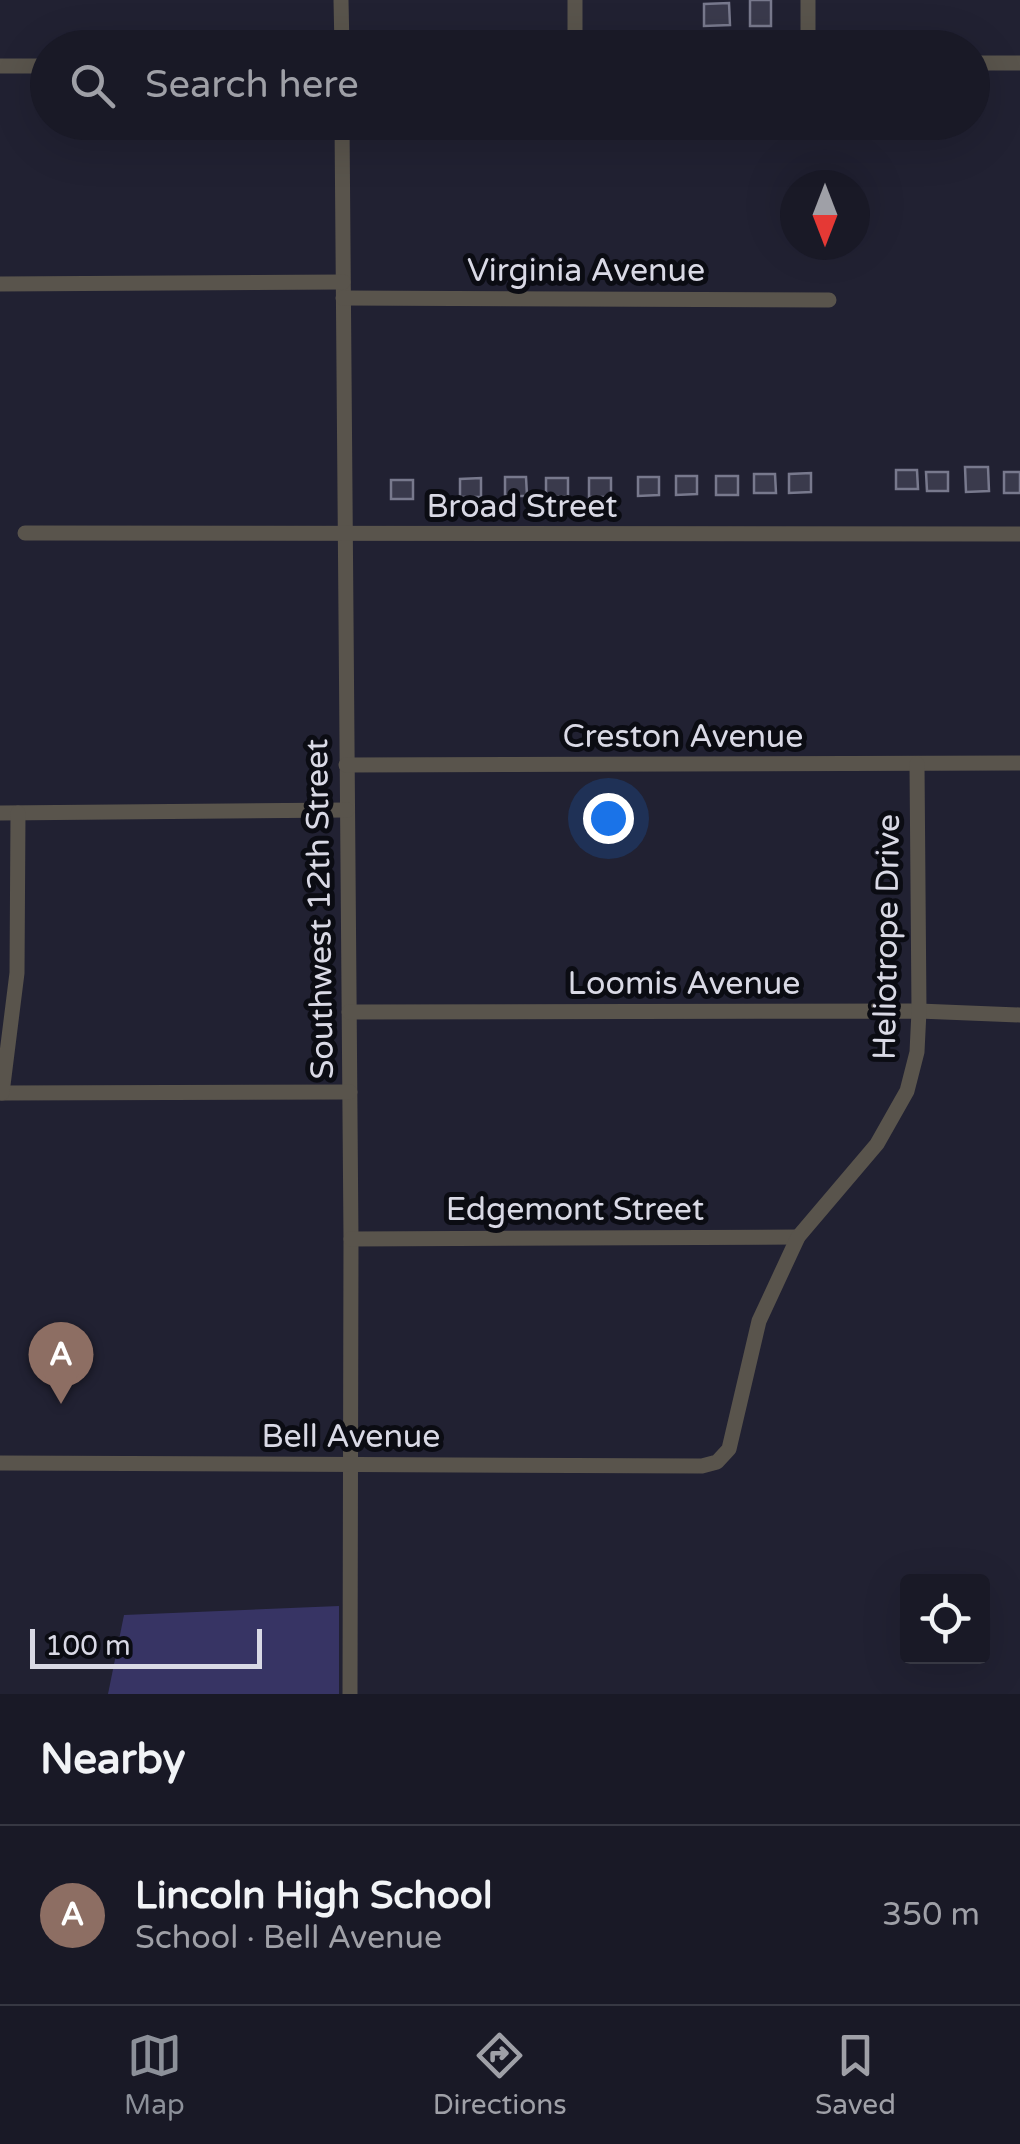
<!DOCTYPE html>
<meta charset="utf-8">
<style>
body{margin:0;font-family:"Varela Round",sans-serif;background:#22222e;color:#f1f3f6}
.controls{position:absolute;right:30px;bottom:30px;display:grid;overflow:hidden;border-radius:10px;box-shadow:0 10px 40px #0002}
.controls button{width:90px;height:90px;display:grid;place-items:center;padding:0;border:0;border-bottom:2px solid #373843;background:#191926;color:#f1f3f6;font:50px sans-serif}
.compass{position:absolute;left:780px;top:170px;width:90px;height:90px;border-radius:50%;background:#191926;box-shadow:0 10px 40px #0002;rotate:180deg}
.scale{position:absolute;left:30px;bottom:25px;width:232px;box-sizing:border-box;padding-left:10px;border:5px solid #d9d9e5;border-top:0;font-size:28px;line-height:35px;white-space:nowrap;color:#d9d9e5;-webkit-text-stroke:8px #0b0c13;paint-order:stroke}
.you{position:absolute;left:608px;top:818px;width:35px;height:35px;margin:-25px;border:8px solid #fff;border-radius:50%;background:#1a73e8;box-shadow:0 0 0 15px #1a73e833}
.badge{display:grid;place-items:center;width:65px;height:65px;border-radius:50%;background:#8c9099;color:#fff;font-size:32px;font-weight:700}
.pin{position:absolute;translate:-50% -82px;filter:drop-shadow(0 2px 5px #0008)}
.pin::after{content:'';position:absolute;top:52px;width:35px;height:30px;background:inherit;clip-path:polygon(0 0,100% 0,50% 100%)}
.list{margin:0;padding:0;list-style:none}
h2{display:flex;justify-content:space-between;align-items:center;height:130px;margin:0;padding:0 40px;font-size:42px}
h2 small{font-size:32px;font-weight:400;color:#9fa0a7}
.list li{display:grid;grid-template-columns:65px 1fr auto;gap:30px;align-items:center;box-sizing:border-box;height:180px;padding:0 40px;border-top:2px solid #373843}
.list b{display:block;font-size:38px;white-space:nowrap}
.list p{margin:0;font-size:32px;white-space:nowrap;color:#9fa0a7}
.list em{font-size:32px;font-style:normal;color:#9fa0a7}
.icon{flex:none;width:55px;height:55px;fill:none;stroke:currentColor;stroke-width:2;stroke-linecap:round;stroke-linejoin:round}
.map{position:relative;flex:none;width:1020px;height:1694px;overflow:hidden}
.search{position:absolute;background:#191926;box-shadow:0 10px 40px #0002;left:30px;right:30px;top:30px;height:110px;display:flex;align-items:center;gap:25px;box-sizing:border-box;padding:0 35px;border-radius:55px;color:#9fa0a7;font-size:38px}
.sheet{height:310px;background:#191926}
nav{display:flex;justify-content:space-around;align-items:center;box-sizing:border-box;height:140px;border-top:2px solid #373843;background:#191926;font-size:28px;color:#9fa0a7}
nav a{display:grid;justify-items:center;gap:5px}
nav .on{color:#8c9099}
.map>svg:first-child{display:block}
.green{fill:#373464}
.building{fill:#3a3a4c;stroke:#78798d;stroke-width:2.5}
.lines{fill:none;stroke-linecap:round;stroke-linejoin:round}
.minor{stroke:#59544c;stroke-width:15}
.labels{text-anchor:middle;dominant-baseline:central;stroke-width:10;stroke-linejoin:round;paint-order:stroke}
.street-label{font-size:32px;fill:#d9d9e5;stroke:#0b0c13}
</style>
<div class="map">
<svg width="1020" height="1694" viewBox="0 0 1020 1694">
<rect width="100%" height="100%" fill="#212132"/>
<!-- green -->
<path class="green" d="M339,1606V1694H108L124,1615Z"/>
<!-- building -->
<g class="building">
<rect x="750" y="0" width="21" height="26"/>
<path d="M729,3L730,25L704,26V4Z"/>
<path d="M965,467H988L989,491L966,492Z"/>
<path d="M896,470H917L918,489H896Z"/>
<path d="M926,472H948V491H927Z"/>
<rect x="1004" y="472" width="16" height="21"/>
<path d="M811,473V492L789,493V474Z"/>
<path d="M754,474H775L776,493H754Z"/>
<path d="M676,476H697V494L676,495Z"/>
<rect x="716" y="476" width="22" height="19"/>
<path d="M505,477H526L527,496H505Z"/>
<path d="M638,477H659V495L638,496Z"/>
<path d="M481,478V497H460V479Z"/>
<path d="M546,478H568V496L546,497Z"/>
<rect x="589" y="478" width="22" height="19"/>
<rect x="391" y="480" width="22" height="19"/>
</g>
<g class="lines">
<!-- minor -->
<g class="minor">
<path d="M341,0L342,48"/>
<path d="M575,0V48"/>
<path d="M808,0V48"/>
<path d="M972,63H1020"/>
<path d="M0,66H48"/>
<path d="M342,122L351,1239L350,1694"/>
<path d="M0,284L343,282"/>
<path d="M343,298L829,300"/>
<path d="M25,533L1020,534"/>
<path d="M346,765L1020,763"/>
<path d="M0,813L347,810"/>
<path d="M349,1012L919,1011L1020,1015"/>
<path d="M0,1093L350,1092"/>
<path d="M2,1093L17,973L18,813"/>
<path d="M351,1239L798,1237"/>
<path d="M0,1463L702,1466L717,1462L729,1449L759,1321L798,1237L877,1144L907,1091L917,1052L919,1011L917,764"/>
</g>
</g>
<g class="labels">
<!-- street labels -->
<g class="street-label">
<text x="586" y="271">Virginia Avenue</text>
<text x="522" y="507">Broad Street</text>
<text x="683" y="737">Creston Avenue</text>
<text transform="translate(320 909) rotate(-91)">Southwest 12th Street</text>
<text transform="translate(887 937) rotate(-89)">Heliotrope Drive</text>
<text x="684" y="984">Loomis Avenue</text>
<text x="575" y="1210">Edgemont Street</text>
<text x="351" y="1437">Bell Avenue</text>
</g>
</g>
</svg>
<div class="controls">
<button><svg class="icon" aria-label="locate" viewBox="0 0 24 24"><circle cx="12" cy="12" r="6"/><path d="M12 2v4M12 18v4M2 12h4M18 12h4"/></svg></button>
</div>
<svg class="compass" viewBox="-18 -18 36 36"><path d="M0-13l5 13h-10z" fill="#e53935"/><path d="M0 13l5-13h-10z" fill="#9fa0a7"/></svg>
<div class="scale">100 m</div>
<div class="you"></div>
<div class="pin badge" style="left:61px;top:1404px;background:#8d6e63">A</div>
<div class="search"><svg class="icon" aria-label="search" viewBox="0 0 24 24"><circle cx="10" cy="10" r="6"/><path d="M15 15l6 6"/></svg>Search here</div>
</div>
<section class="sheet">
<h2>Nearby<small></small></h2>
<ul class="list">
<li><span class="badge" style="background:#8d6e63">A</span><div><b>Lincoln High School</b><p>School · Bell Avenue</p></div><em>350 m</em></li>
</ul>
</section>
<nav>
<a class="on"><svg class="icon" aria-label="map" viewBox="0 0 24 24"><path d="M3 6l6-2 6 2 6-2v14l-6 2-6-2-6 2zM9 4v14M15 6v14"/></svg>Map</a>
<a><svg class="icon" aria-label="directions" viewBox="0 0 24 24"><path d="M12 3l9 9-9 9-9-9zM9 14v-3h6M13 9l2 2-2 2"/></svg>Directions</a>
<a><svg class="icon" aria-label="saved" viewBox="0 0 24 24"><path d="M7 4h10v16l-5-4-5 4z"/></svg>Saved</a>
</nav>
